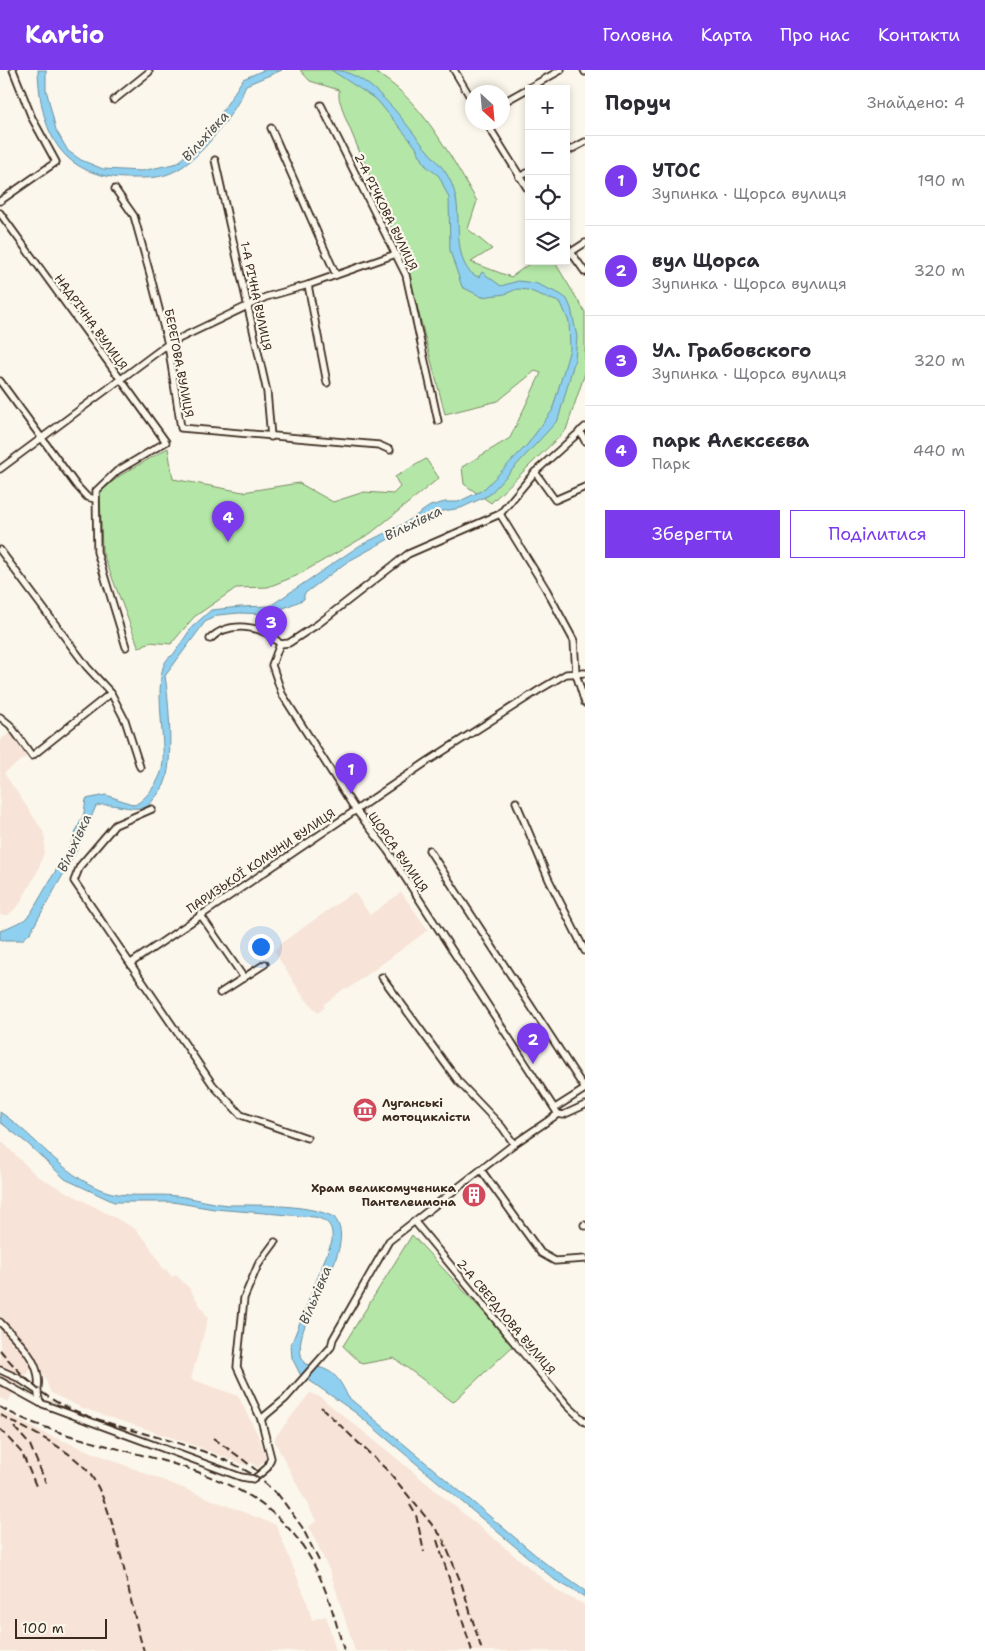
<!DOCTYPE html>
<html lang="uk">
<meta charset="utf-8">
<style>
body{margin:0;font-family:"Shantell Sans",sans-serif;background:#f7f7f7;color:#2b2b33}
.controls{position:absolute;right:15px;top:15px;display:grid;overflow:hidden;border-radius:0px;box-shadow:0 2px 8px #0003}
.controls button{width:45px;height:45px;display:grid;place-items:center;padding:0;border:0;border-bottom:1px solid #e1e1e2;background:#fff;color:#2b2b33;font:25px sans-serif}
.compass{position:absolute;left:465px;top:15px;width:45px;height:45px;border-radius:50%;background:#fff;box-shadow:0 2px 8px #0003;rotate:154deg}
.scale{position:absolute;left:15px;bottom:12px;width:92px;box-sizing:border-box;padding-left:5px;border:2px solid #3b2a1e;border-top:0;font-size:14px;line-height:18px;white-space:nowrap;color:#3b2a1e;-webkit-text-stroke:4px #fbf7ec;paint-order:stroke}
.you{position:absolute;left:260px;top:876px;width:18px;height:18px;margin:-12px;border:4px solid #fff;border-radius:50%;background:#1a73e8;box-shadow:0 0 0 8px #1a73e833}
.badge{display:grid;place-items:center;width:32px;height:32px;border-radius:50%;background:#7c3aed;color:#fff;font-size:16px;font-weight:700}
.pin{position:absolute;translate:-50% -41px;filter:drop-shadow(0 1px 2px #0008)}
.pin::after{content:'';position:absolute;top:26px;width:18px;height:15px;background:inherit;clip-path:polygon(0 0,100% 0,50% 100%)}
.list{margin:0;padding:0;list-style:none}
h2{display:flex;justify-content:space-between;align-items:center;height:65px;margin:0;padding:0 20px;font-size:21px}
h2 small{font-size:16px;font-weight:400;color:#7c7c81}
.list li{display:grid;grid-template-columns:32px 1fr auto;gap:15px;align-items:center;box-sizing:border-box;height:90px;padding:0 20px;border-top:1px solid #e1e1e2}
.list b{display:block;font-size:19px;white-space:nowrap}
.list p{margin:0;font-size:16px;white-space:nowrap;color:#7c7c81}
.list em{font-size:16px;font-style:normal;color:#7c7c81}
.actions{display:flex;gap:10px;padding:15px 20px}
.actions a{flex:1;padding:11px 0;border:1px solid #7c3aed;border-radius:0px;text-align:center;font-size:18px;color:#7c3aed}
.actions .main{background:#7c3aed;color:#fff}
.icon{flex:none;width:28px;height:28px;fill:none;stroke:currentColor;stroke-width:2;stroke-linecap:round;stroke-linejoin:round}
.map{position:relative;flex:none;width:585px;height:1581px;overflow:hidden}
header{display:flex;align-items:center;gap:30px;box-sizing:border-box;height:70px;padding:0 25px;background:#7c3aed;color:#fff}
header strong{font-size:24px}
nav{display:flex;gap:28px;margin-inline-start:auto;font-size:18px}
main{display:flex}
aside{flex:1;background:#fff}
.map>svg:first-child{display:block}
.built{fill:#f7e3d7}
.green{fill:#b4e7a7;stroke:#788862}
.water{fill:#8fd0f0;stroke:#6d8e9c}
.lines{fill:none;stroke-linecap:round;stroke-linejoin:round}
.street-casing{stroke:#3b2a1e;stroke-width:9}
.street{stroke:#fbf7ec;stroke-width:5.5}
.rail{stroke:#3b2a1e;stroke-width:2;stroke-dasharray:8 4;stroke-linecap:butt}
.labels{text-anchor:middle;dominant-baseline:central;stroke-width:4.5;stroke-linejoin:round;paint-order:stroke}
.street-label{font-size:12px;fill:#3b2a1e;stroke:#fbf7ec}
.poi-label{font-size:12px;font-weight:bold;fill:#3b2a1e;stroke:#fbf7ec;text-anchor:start}
.water-label{font-size:14px;font-style:italic;fill:#505452;stroke:#fbf7ec}
</style>
<header>
<strong>Kartio</strong>
<nav><a>Головна</a><a>Карта</a><a>Про нас</a><a>Контакти</a></nav>
</header>
<main>
<div class="map">
<svg width="585" height="1581" viewBox="0 0 585 1581">
<rect width="100%" height="100%" fill="#fbf7ec"/>
<filter id="ink" filterUnits="userSpaceOnUse"><feTurbulence type="fractalNoise" baseFrequency=".02" numOctaves="2"/><feDisplacementMap in="SourceGraphic" scale="10" xChannelSelector="R" yChannelSelector="G"/><feConvolveMatrix kernelMatrix="1 2 1 2 8 2 1 2 1" color-interpolation-filters="sRGB"/></filter>
<g filter="url(#ink)">
<!-- built -->
<g class="built">
<path d="M10,663L27,686L4,703L43,761L45,770L44,783L37,802L19,835L8,845H0V670Z"/>
<path d="M354,822L370,845L401,822L428,860L348,919L345,918L323,935L325,937L318,943L302,925L274,881L280,874Z"/>
<path d="M0,1070L37,1106L134,1158L147,1172L164,1200L166,1199L172,1207L176,1205L189,1218L208,1248L191,1309L238,1326L259,1367L266,1388L258,1398L251,1392L248,1396L188,1373L82,1338L51,1323L39,1294L32,1296L7,1332L0,1327Z"/>
<path d="M310,1323L320,1327L385,1379L559,1522L585,1535V1581H355L331,1504L309,1457L316,1451L275,1372V1367Z"/>
<path d="M0,1340L46,1364L276,1455L306,1529L312,1550L326,1546L336,1581H0Z"/>
</g>
<!-- green -->
<g class="green">
<path d="M300,0H371C421,27 449,84 477,131L468,159L492,179L471,192L511,207L533,191H554L585,242V303L566,360L491,433L464,414L462,397L510,368L541,303L535,301L498,331L445,344L405,190L345,47L339,28V20L310,11Z"/>
<path d="M168,378L173,409L243,422L299,413L333,432L364,422L393,424L400,417L395,407L426,389L439,408L371,463L296,506L268,517L236,518L194,547L171,574L149,572L139,578L102,481L100,422L121,405Z"/>
<path d="M412,1165L514,1275L453,1332L394,1288L362,1294L343,1276Z"/>
</g>
<!-- water -->
<g class="water">
<path d="M38,0H46V19L56,60L68,81L81,90L103,99L142,101L178,93L216,51L243,9L264,0H282L246,15C243,20 243,25 240,29C227,52 200,88 177,100C161,109 147,108 129,108C60,108 40,61 38,0Z"/>
<path d="M331,0C369,0 400,47 422,74C438,94 450,101 456,128C461,149 452,199 479,207L482,202L501,216L518,211L535,213L560,224L567,229L571,238L577,267L575,289L558,350L489,425L461,438L438,442L347,492L304,524V529L300,531L270,544L239,543L218,545L205,552L165,606C169,630 174,694 164,715C160,723 152,731 147,737C129,742 113,731 96,736L77,780L30,863L22,870H0V861L24,850L31,843L69,778L84,743L86,729L106,725L135,735C147,728 159,712 162,699C168,675 148,594 173,585L192,557L211,540L240,537L270,536L359,476L405,453L430,436L445,432H458L483,420L527,375L552,341L570,279L569,252L561,233L528,220L517,219L505,224L482,227L462,217L450,181L449,128L439,106L426,96L415,76L377,30Z"/>
<path d="M0,1042C36,1066 61,1104 102,1120C126,1129 152,1123 177,1126C195,1128 212,1134 230,1135C258,1135 308,1134 334,1147C364,1182 280,1258 305,1294C331,1299 337,1303 348,1327L545,1493L585,1521V1527L555,1510L356,1343L300,1304L292,1288L291,1275L332,1171C333,1156 329,1151 315,1147L214,1139L173,1132H114L65,1109L28,1074L0,1052Z"/>
</g>
<g class="lines">
<defs>
<g id="street">
<path d="M454,0L472,30"/>
<path d="M584,0L585,2"/>
<path d="M114,30L149,2"/>
<path d="M502,33L561,0"/>
<path d="M321,35L406,205L438,351"/>
<path d="M486,52L529,121"/>
<path d="M271,58L336,205"/>
<path d="M566,82L585,72"/>
<path d="M215,90L267,322L271,367"/>
<path d="M519,107L529,102"/>
<path d="M115,119L134,146L150,204L168,274L181,358L379,375L390,380"/>
<path d="M0,131L56,92L32,48L13,0"/>
<path d="M0,143L166,372L117,401L96,421L97,482L126,577"/>
<path d="M566,175L585,202"/>
<path d="M571,182L585,173"/>
<path d="M308,215L327,313"/>
<path d="M0,311L76,415L87,427L95,429"/>
<path d="M580,361L585,371"/>
<path d="M0,399L168,274L266,227L308,215L396,184"/>
<path d="M535,402L555,430L585,417"/>
<path d="M500,444L546,519L574,571L576,604L585,633"/>
<path d="M0,480L87,597L111,623L32,686L10,655L0,647"/>
<path d="M210,569C228,551 263,554 280,574L272,595L282,624L355,739L388,781L558,1044"/>
<path d="M280,574L289,573L318,554L408,484L500,444L535,402L585,357"/>
<path d="M111,623L125,650L140,697"/>
<path d="M516,732L549,810L585,881"/>
<path d="M152,739L115,755L80,796L74,811L213,1015L241,1045L307,1068"/>
<path d="M429,780L585,1019"/>
<path d="M200,844L244,908"/>
<path d="M131,893L428,691L539,620L566,604L585,603"/>
<path d="M382,907L458,1011L502,1057L514,1074"/>
<path d="M220,923L265,894"/>
<path d="M555,1038L585,1019"/>
<path d="M481,1100L541,1183L555,1191L585,1189"/>
<path d="M415,1152L522,1282L568,1336L585,1352"/>
<path d="M584,1155L585,1156"/>
<path d="M0,1252C13,1266 36,1286 38,1307C40,1319 35,1317 40,1333L241,1407L254,1409L267,1398L271,1388L261,1349L285,1329L331,1277L333,1269L389,1171L514,1074L558,1044L563,1045L585,1035"/>
<path d="M0,1300L18,1308L36,1320"/>
<path d="M0,1311L40,1333"/>
<path d="M261,1349L237,1297L244,1228L258,1195L275,1172"/>
</g>
</defs>
<!-- street casing -->
<use href="#street" class="street-casing"/>
<!-- street -->
<use href="#street" class="street"/>
<!-- rail -->
<g class="rail">
<path d="M0,1280C16,1299 39,1324 62,1335C125,1365 196,1369 255,1406C265,1412 273,1421 281,1428"/>
<path d="M0,1337C100,1394 254,1378 314,1495C328,1522 336,1552 344,1581"/>
<path d="M321,1337L389,1402L442,1467L462,1515L482,1581"/>
<path d="M1,1345C28,1361 63,1375 85,1398C117,1432 128,1533 144,1581"/>
<path d="M14,1357L30,1375L46,1413"/>
<path d="M0,1359L22,1383L36,1416"/>
<path d="M213,1368L241,1388L261,1404"/>
<path d="M277,1423L302,1457L320,1493"/>
<path d="M410,1435L416,1445L424,1482"/>
<path d="M437,1470L472,1581"/>
</g>
</g>
</g>
<!-- icons -->
<defs>
<symbol id="museum-disc" viewBox="-11 -11 22 22"><circle r="9.5" fill="#d1495b" stroke="#fbf7ec"/><path d="M0-6L6-3V-2H-6V-3ZM-5-1h2V3h-2ZM-1-1h2V3h-2ZM3-1h2V3H3ZM-6 4H6V6H-6Z" fill="#fff"/></symbol>
<symbol id="building-disc" viewBox="-11 -11 22 22"><circle r="9.5" fill="#d1495b" stroke="#fbf7ec"/><path d="M-4-6H4V6H1V3H-1V6H-4ZM-2.5-4.3h1.7v1.8h-1.7ZM.8-4.3h1.7v1.8H.8ZM-2.5-1h1.7V.8h-1.7ZM.8-1h1.7V.8H.8Z" fill="#fff"/></symbol>
</defs>
<g fill-rule="evenodd">
<use href="#museum-disc" x="351" y="1026" width="28" height="28"/>
<use href="#building-disc" x="460" y="1111" width="28" height="28"/>
</g>
<g class="labels">
<!-- street labels -->
<g class="street-label">
<text transform="translate(386 142) rotate(64)">2-А РІЧКОВА ВУЛИЦЯ</text>
<text transform="translate(256 226) rotate(78)">1-А РІЧНА ВУЛИЦЯ</text>
<text transform="translate(91 252) rotate(54)">НАДРІЧНА ВУЛИЦЯ</text>
<text transform="translate(179 293) rotate(79)">БЕРЕГОВА ВУЛИЦЯ</text>
<text transform="translate(398 782) rotate(55)">ЩОРСА ВУЛИЦЯ</text>
<text transform="translate(261 791) rotate(-34)">ПАРИЗЬКОЇ КОМУНИ ВУЛИЦЯ</text>
<text transform="translate(506 1247) rotate(50)">2-А СВЕРДЛОВА ВУЛИЦЯ</text>
</g>
<!-- poi labels -->
<g class="poi-label">
<text x="382" y="1033">Луганські<tspan x="382" dy="14">мотоциклісти</tspan></text>
<text x="456" y="1118" text-anchor="end">Храм великомученика<tspan x="456" dy="14">Пантелеимона</tspan></text>
</g>
<!-- water labels -->
<g class="water-label">
<text transform="translate(205 66) rotate(-48)">Вільхівка</text>
<text transform="translate(413 453) rotate(-26)">Вільхівка</text>
<text transform="translate(74 773) rotate(-65)">Вільхівка</text>
<text transform="translate(315 1225) rotate(-67)">Вільхівка</text>
</g>
</g>
</svg>
<div class="controls">
<button>+</button>
<button>−</button>
<button><svg class="icon" aria-label="locate" viewBox="0 0 24 24"><circle cx="12" cy="12" r="6"/><path d="M12 2v4M12 18v4M2 12h4M18 12h4"/></svg></button>
<button><svg class="icon" aria-label="layers" viewBox="0 0 24 24"><path d="M12 4l9 5-9 5-9-5zM3 14l9 5 9-5"/></svg></button>
</div>
<svg class="compass" viewBox="-18 -18 36 36"><path d="M0-13l5 13h-10z" fill="#e53935"/><path d="M0 13l5-13h-10z" fill="#7c7c81"/></svg>
<div class="scale">100 m</div>
<div class="you"></div>
<div class="pin badge" style="left:351px;top:724px">1</div>
<div class="pin badge" style="left:533px;top:994px">2</div>
<div class="pin badge" style="left:271px;top:577px">3</div>
<div class="pin badge" style="left:228px;top:472px">4</div>
</div>
<aside>
<h2>Поруч<small>Знайдено: 4</small></h2>
<ul class="list">
<li><span class="badge">1</span><div><b>УТОС</b><p>Зупинка · Щорса вулиця</p></div><em>190 m</em></li>
<li><span class="badge">2</span><div><b>вул Щорса</b><p>Зупинка · Щорса вулиця</p></div><em>320 m</em></li>
<li><span class="badge">3</span><div><b>Ул. Грабовского</b><p>Зупинка · Щорса вулиця</p></div><em>320 m</em></li>
<li><span class="badge">4</span><div><b>парк Алєксєєва</b><p>Парк</p></div><em>440 m</em></li>
</ul>
<div class="actions"><a class="main">Зберегти</a><a>Поділитися</a></div>
</aside>
</main>
